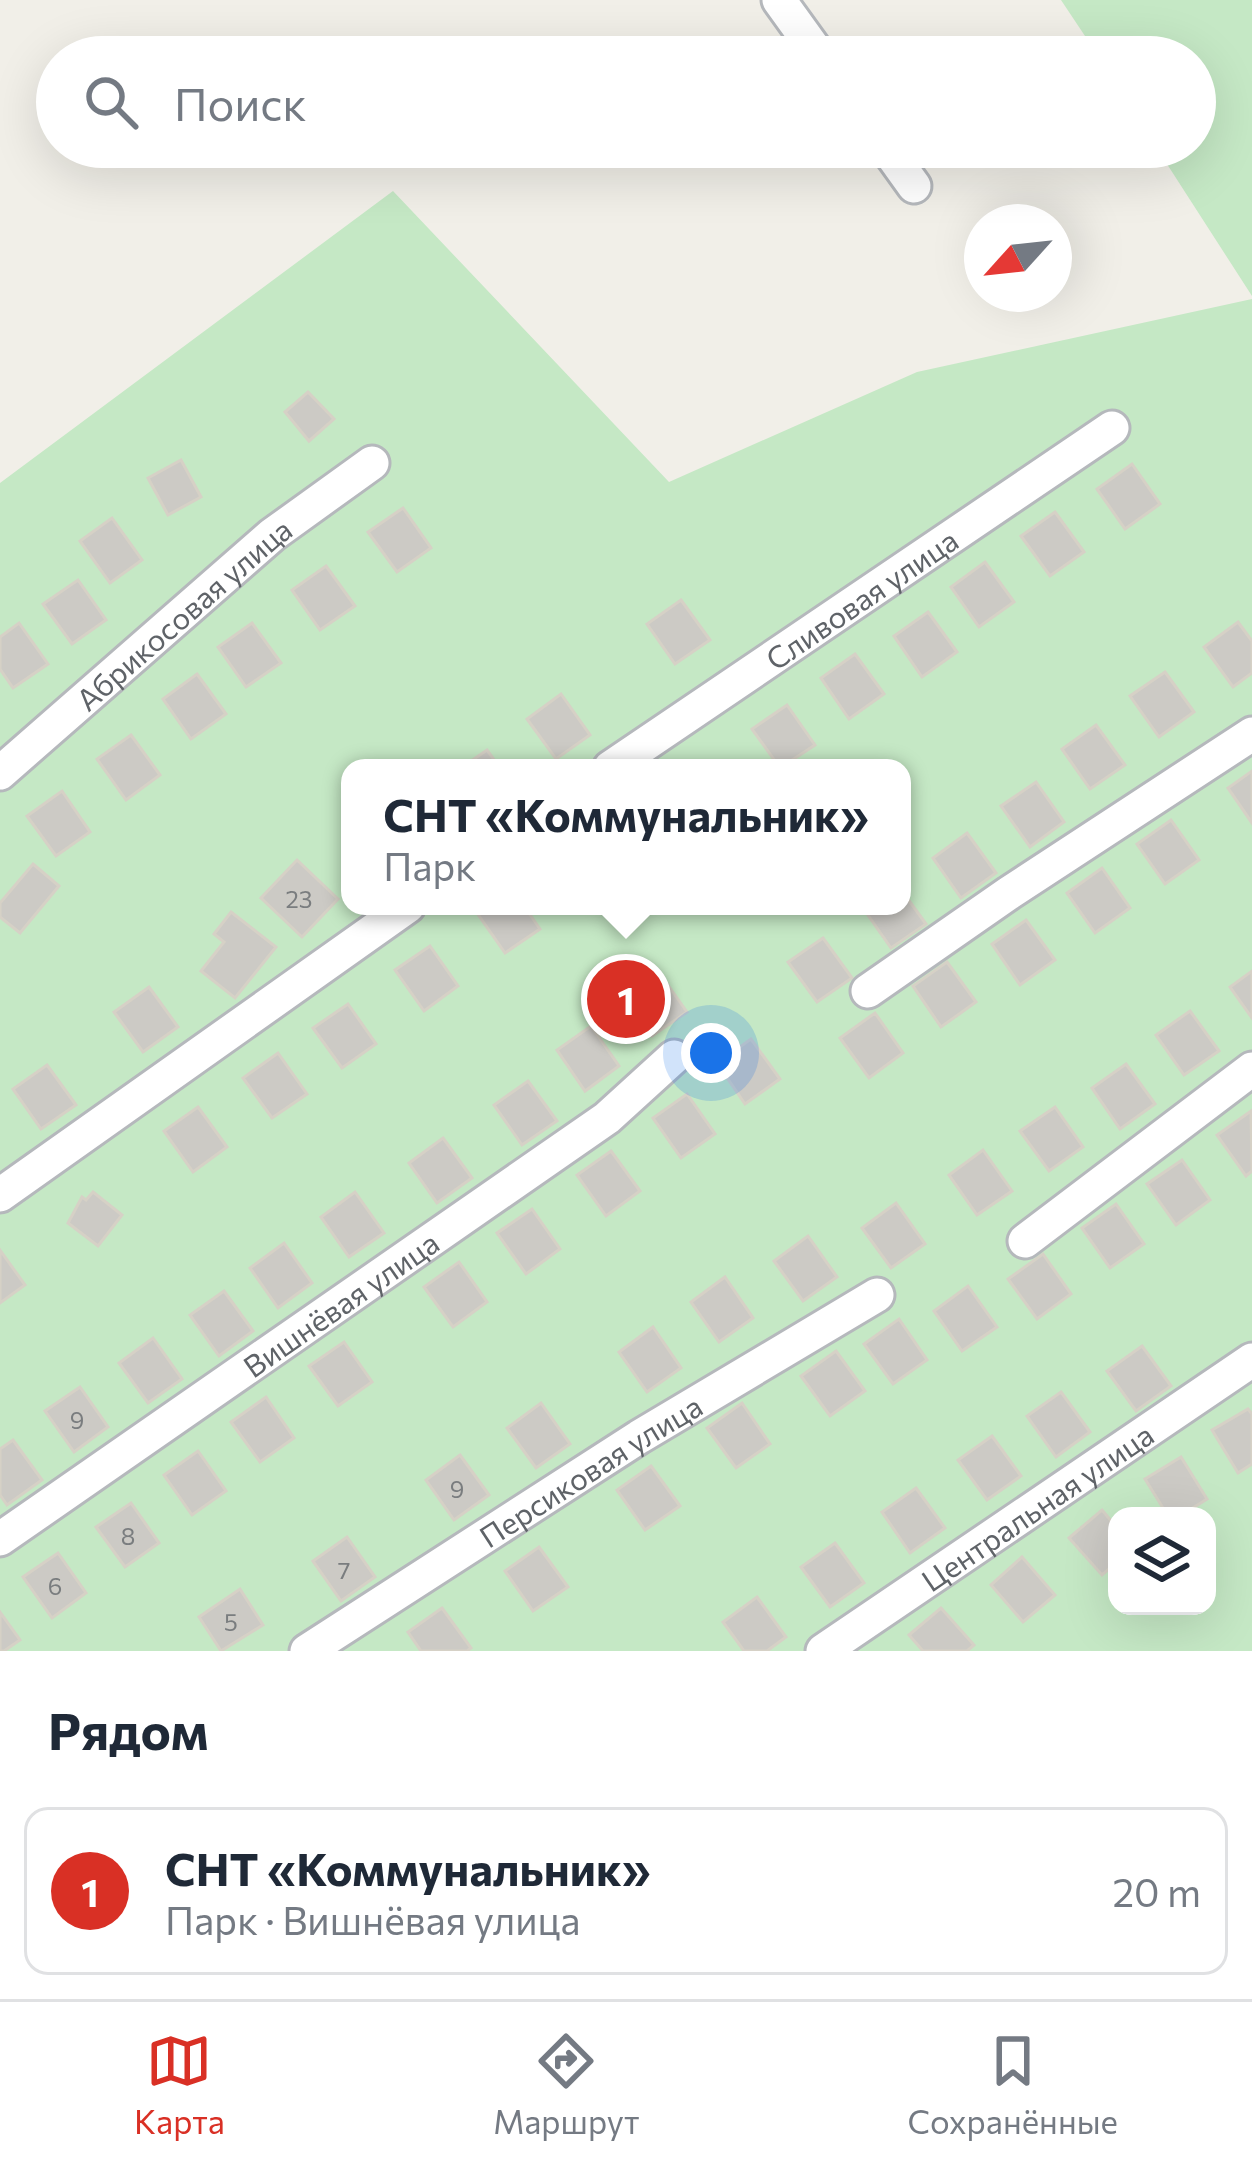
<!DOCTYPE html>
<html lang="ru">
<meta charset="utf-8">
<style>
body{margin:0;font-family:Commissioner,sans-serif;background:#f6f6f7;color:#1f2937}
.controls{position:absolute;right:36px;bottom:36px;display:grid;overflow:hidden;border-radius:24px;box-shadow:0 12px 48px #0002}
.controls button{width:108px;height:108px;display:grid;place-items:center;padding:0;border:0;border-bottom:3px solid #e0e1e3;background:#fff;color:#1f2937;font:60px sans-serif}
.compass{position:absolute;left:964px;top:204px;width:108px;height:108px;border-radius:50%;background:#fff;box-shadow:0 12px 48px #0002;rotate:243deg}
.you{position:absolute;left:711px;top:1053px;width:42px;height:42px;margin:-30px;border:9px solid #fff;border-radius:50%;background:#1a73e8;box-shadow:0 0 0 18px #1a73e833}
.badge{display:grid;place-items:center;width:78px;height:78px;border-radius:50%;background:#d93025;color:#fff;font-size:39px;font-weight:700}
.pin{position:absolute;translate:-50% -50%;border:6px solid #fff;box-shadow:0 3px 12px #0006}
.popup{position:absolute;left:341px;top:759px;width:570px;height:156px;box-sizing:border-box;display:grid;place-content:center;border-radius:24px;background:#fff;filter:drop-shadow(0 3px 9px #0005);font-size:39px;white-space:nowrap;color:#747a83}
.popup b{font-size:45px;color:#1f2937}
.popup::after{content:'';position:absolute;left:50%;top:100%;margin-left:-24px;border:24px solid transparent;border-top-color:#fff}
.list{margin:0;padding:0;list-style:none}
h2{display:flex;justify-content:space-between;align-items:center;height:156px;margin:0;padding:0 48px;font-size:51px}
h2 small{font-size:39px;font-weight:400;color:#747a83}
.list li{display:grid;grid-template-columns:78px 1fr auto;gap:36px;align-items:center;box-sizing:border-box;height:168px;margin:0 24px 24px;padding:0 24px;border:3px solid #e0e1e3;border-radius:24px}
.list b{display:block;font-size:45px;white-space:nowrap}
.list p{margin:0;font-size:39px;white-space:nowrap;color:#747a83}
.list em{font-size:39px;font-style:normal;color:#747a83}
.icon{flex:none;width:66px;height:66px;fill:none;stroke:currentColor;stroke-width:2;stroke-linecap:round;stroke-linejoin:round}
.map{position:relative;flex:none;width:1252px;height:1651px;overflow:hidden}
.search{position:absolute;background:#fff;box-shadow:0 12px 48px #0002;left:36px;right:36px;top:36px;height:132px;display:flex;align-items:center;gap:30px;box-sizing:border-box;padding:0 42px;border-radius:66px;color:#747a83;font-size:45px}
.sheet{height:348px;background:#fff}
nav{display:flex;justify-content:space-around;align-items:center;box-sizing:border-box;height:168px;border-top:3px solid #e0e1e3;background:#fff;font-size:33px;color:#747a83}
nav a{display:grid;justify-items:center;gap:6px}
nav .on{color:#d93025}
.map>svg:first-child{display:block}
.green{fill:#c5e8c5;fill-rule:evenodd}
.building{fill:#cccac5;stroke:#d6d1c6;stroke-width:3}
.lines{fill:none;stroke-linecap:round;stroke-linejoin:round}
.minor-casing{stroke:#b5b8bc;stroke-width:39}
.minor{stroke:#fff;stroke-width:33}
.labels{text-anchor:middle;dominant-baseline:central;stroke-width:9;stroke-linejoin:round;paint-order:stroke}
.number-label{font-size:24px;fill:#7a7d7f}
.street-label{font-size:30px;fill:#5f6368;stroke:#fff}
</style>
<div class="map">
<svg width="1252" height="1651" viewBox="0 0 1252 1651">
<rect width="100%" height="100%" fill="#f1efe8"/>
<!-- green -->
<g class="green">
<path d="M1061,0H1252V296L1156,147H1195V57H1099Z"/>
<path d="M393,191L669,482L917,372L1252,299V1651H0V483ZM350,768H902V906H350ZM1117,1516H1207V1606H1117Z"/>
</g>
<!-- building -->
<g class="building">
<path d="M308,392L334,419L309,441L285,412Z"/>
<path d="M181,460L201,497L168,515L148,478Z"/>
<path d="M1132,464L1160,504L1125,529L1097,489Z"/>
<path d="M403,508L431,548L397,572L368,532Z"/>
<path d="M1055,512L1084,552L1050,576L1021,536Z"/>
<path d="M112,518L142,560L110,583L80,541Z"/>
<path d="M985,562L1014,602L979,627L951,587Z"/>
<path d="M326,566L355,606L320,630L292,590Z"/>
<path d="M78,580L106,620L72,644L43,604Z"/>
<path d="M681,600L710,640L675,664L647,624Z"/>
<path d="M928,612L957,652L922,677L894,636Z"/>
<path d="M1238,622L1252,641V673L1233,687L1204,647Z"/>
<path d="M19,623L48,664L13,688L0,669V637Z"/>
<path d="M252,623L281,663L246,687L218,647Z"/>
<path d="M855,654L884,694L849,719L821,678Z"/>
<path d="M1165,672L1194,712L1159,737L1130,696Z"/>
<path d="M197,674L226,714L191,739L163,699Z"/>
<path d="M561,694L590,735L556,759L527,719Z"/>
<path d="M787,705L815,745L780,768L752,729Z"/>
<path d="M1096,725L1125,765L1090,789L1062,749Z"/>
<path d="M131,735L160,775L126,800L97,759Z"/>
<path d="M487,750L500,768H461Z"/>
<path d="M1252,771V823L1228,788Z"/>
<path d="M1036,782L1064,822L1030,847L1001,806Z"/>
<path d="M62,791L90,832L56,856L27,816Z"/>
<path d="M1171,820L1199,860L1165,884L1137,844Z"/>
<path d="M967,833L996,873L961,898L933,858Z"/>
<path d="M297,860L338,899L302,937L261,898Z"/>
<path d="M33,864L59,886L20,933L0,917V903Z"/>
<path d="M1102,868L1130,908L1095,933L1067,893Z"/>
<path d="M902,891L926,924L891,948L863,908L902,906Z"/>
<path d="M487,906H524L540,929L505,953L477,913Z"/>
<path d="M231,912L276,947L235,998L201,971L224,942L214,934Z"/>
<path d="M1026,920L1055,960L1020,985L992,944Z"/>
<path d="M823,938L852,978L817,1002L788,962Z"/>
<path d="M430,946L458,986L424,1011L395,970Z"/>
<path d="M947,962L976,1002L941,1027L913,986Z"/>
<path d="M658,971L687,1012L652,1036L624,996Z"/>
<path d="M1252,971V1018L1230,987Z"/>
<path d="M149,987L178,1027L143,1052L114,1012Z"/>
<path d="M348,1004L376,1044L342,1068L313,1028Z"/>
<path d="M1190,1011L1219,1051L1184,1075L1156,1035Z"/>
<path d="M875,1013L903,1053L869,1078L840,1038Z"/>
<path d="M591,1026L619,1066L585,1091L557,1050Z"/>
<path d="M751,1039L780,1079L745,1104L717,1063Z"/>
<path d="M278,1053L307,1094L272,1118L243,1078Z"/>
<path d="M1126,1064L1155,1104L1120,1129L1092,1088Z"/>
<path d="M47,1065L76,1105L41,1129L13,1089Z"/>
<path d="M528,1081L557,1121L522,1145L494,1105Z"/>
<path d="M687,1094L715,1134L681,1158L653,1118Z"/>
<path d="M198,1107L227,1147L193,1172L164,1131Z"/>
<path d="M1055,1107L1083,1147L1049,1171L1020,1131Z"/>
<path d="M1251,1111L1252,1171L1246,1176L1217,1135Z"/>
<path d="M443,1138L472,1178L437,1203L409,1163Z"/>
<path d="M983,1150L1012,1191L977,1215L949,1175Z"/>
<path d="M611,1151L640,1191L606,1216L577,1175Z"/>
<path d="M1182,1160L1210,1200L1176,1225L1147,1184Z"/>
<path d="M93,1192L122,1215L98,1246L68,1223L82,1197L86,1200Z"/>
<path d="M355,1192L384,1233L349,1257L321,1217Z"/>
<path d="M896,1203L925,1244L891,1268L862,1228Z"/>
<path d="M1116,1204L1144,1244L1110,1268L1082,1228Z"/>
<path d="M532,1209L560,1249L526,1274L497,1233Z"/>
<path d="M808,1236L837,1277L803,1301L774,1261Z"/>
<path d="M284,1243L312,1283L278,1308L250,1268Z"/>
<path d="M0,1250L25,1285L0,1303Z"/>
<path d="M1043,1254L1071,1294L1037,1319L1008,1279Z"/>
<path d="M459,1262L487,1302L453,1327L424,1287Z"/>
<path d="M725,1277L753,1318L719,1342L691,1302Z"/>
<path d="M968,1286L997,1327L962,1351L934,1311Z"/>
<path d="M224,1291L253,1331L219,1356L190,1315Z"/>
<path d="M899,1319L927,1360L893,1384L864,1344Z"/>
<path d="M653,1327L681,1368L647,1392L619,1352Z"/>
<path d="M153,1338L182,1379L148,1403L119,1363Z"/>
<path d="M344,1342L372,1382L338,1406L309,1366Z"/>
<path d="M1142,1346L1171,1386L1136,1411L1107,1371Z"/>
<path d="M836,1351L865,1391L830,1416L801,1376Z"/>
<path d="M80,1387L108,1427L74,1452L45,1411Z"/>
<path d="M1061,1392L1090,1432L1056,1457L1027,1416Z"/>
<path d="M266,1397L294,1438L260,1462L231,1422Z"/>
<path d="M541,1403L570,1444L536,1468L507,1428Z"/>
<path d="M742,1403L770,1444L736,1468L707,1428Z"/>
<path d="M1248,1409L1252,1414V1464L1238,1473L1212,1430Z"/>
<path d="M992,1436L1021,1476L987,1500L958,1460Z"/>
<path d="M13,1440L42,1480L7,1505L0,1495V1449Z"/>
<path d="M198,1451L226,1491L192,1515L164,1475Z"/>
<path d="M460,1455L489,1495L454,1520L426,1480Z"/>
<path d="M1181,1457L1207,1499L1180,1516H1168L1145,1479Z"/>
<path d="M651,1466L680,1506L645,1530L617,1490Z"/>
<path d="M916,1488L945,1528L910,1553L882,1512Z"/>
<path d="M131,1503L159,1543L125,1567L96,1527Z"/>
<path d="M1102,1510L1117,1528V1562L1102,1575L1069,1538Z"/>
<path d="M347,1537L375,1577L341,1601L313,1561Z"/>
<path d="M835,1543L864,1583L830,1607L801,1567Z"/>
<path d="M539,1547L568,1587L533,1611L505,1571Z"/>
<path d="M58,1553L86,1593L52,1618L23,1577Z"/>
<path d="M1022,1557L1055,1595L1023,1622L991,1585Z"/>
<path d="M240,1589L263,1625L221,1651L199,1617Z"/>
<path d="M757,1597L786,1637L767,1651H744L723,1622Z"/>
<path d="M442,1608L471,1648L467,1651H421L408,1632Z"/>
<path d="M941,1608L974,1645L967,1651H923L909,1635Z"/>
<path d="M0,1612L20,1640L4,1651H0Z"/>
</g>
<g class="lines">
<defs>
<g id="minor">
<path d="M779,0L820,57"/>
<path d="M886,147L914,186"/>
<path id="s1" d="M610,768L1112,428"/>
<path id="s2" d="M0,773L272,535L372,463"/>
<path d="M868,991L1009,893L1252,734"/>
<path d="M0,1195L408,906"/>
<path d="M1025,1241L1252,1069"/>
<path id="s3" d="M0,1539L607,1118L674,1057"/>
<path id="s4" d="M307,1651L639,1437L877,1295"/>
<path id="s5" d="M823,1651L1252,1360"/>
</g>
</defs>
<!-- minor casing -->
<use href="#minor" class="minor-casing"/>
<!-- minor -->
<use href="#minor" class="minor"/>
</g>
<g class="labels">
<!-- number labels -->
<g class="number-label">
<text x="299" y="898">23</text>
<text x="77" y="1419">9</text>
<text x="457" y="1488">9</text>
<text x="128" y="1535">8</text>
<text x="344" y="1569">7</text>
<text x="55" y="1585">6</text>
<text x="231" y="1621">5</text>
</g>
<!-- street labels -->
<g class="street-label">
<text stroke="none"><textPath href="#s1" startOffset="303">Сливовая улица</textPath></text>
<text stroke="none"><textPath href="#s2" startOffset="243">Абрикосовая улица</textPath></text>
<text stroke="none"><textPath href="#s3" startOffset="414">Вишнёвая улица</textPath></text>
<text stroke="none"><textPath href="#s4" startOffset="336">Персиковая улица</textPath></text>
<text stroke="none"><textPath href="#s5" startOffset="258">Центральная улица</textPath></text>
</g>
</g>
</svg>
<div class="controls">
<button><svg class="icon" aria-label="layers" viewBox="0 0 24 24"><path d="M12 4l9 5-9 5-9-5zM3 14l9 5 9-5"/></svg></button>
</div>
<svg class="compass" viewBox="-18 -18 36 36"><path d="M0-13l5 13h-10z" fill="#e53935"/><path d="M0 13l5-13h-10z" fill="#747a83"/></svg>
<div class="you"></div>
<div class="pin badge" style="left:626px;top:999px">1</div>
<div class="popup"><b>СНТ «Коммунальник»</b>Парк</div>
<div class="search"><svg class="icon" aria-label="search" viewBox="0 0 24 24"><circle cx="10" cy="10" r="6"/><path d="M15 15l6 6"/></svg>Поиск</div>
</div>
<section class="sheet">
<h2>Рядом<small></small></h2>
<ul class="list">
<li><span class="badge">1</span><div><b>СНТ «Коммунальник»</b><p>Парк · Вишнёвая улица</p></div><em>20 m</em></li>
</ul>
</section>
<nav>
<a class="on"><svg class="icon" aria-label="map" viewBox="0 0 24 24"><path d="M3 6l6-2 6 2 6-2v14l-6 2-6-2-6 2zM9 4v14M15 6v14"/></svg>Карта</a>
<a><svg class="icon" aria-label="directions" viewBox="0 0 24 24"><path d="M12 3l9 9-9 9-9-9zM9 14v-3h6M13 9l2 2-2 2"/></svg>Маршрут</a>
<a><svg class="icon" aria-label="saved" viewBox="0 0 24 24"><path d="M7 4h10v16l-5-4-5 4z"/></svg>Сохранённые</a>
</nav>
